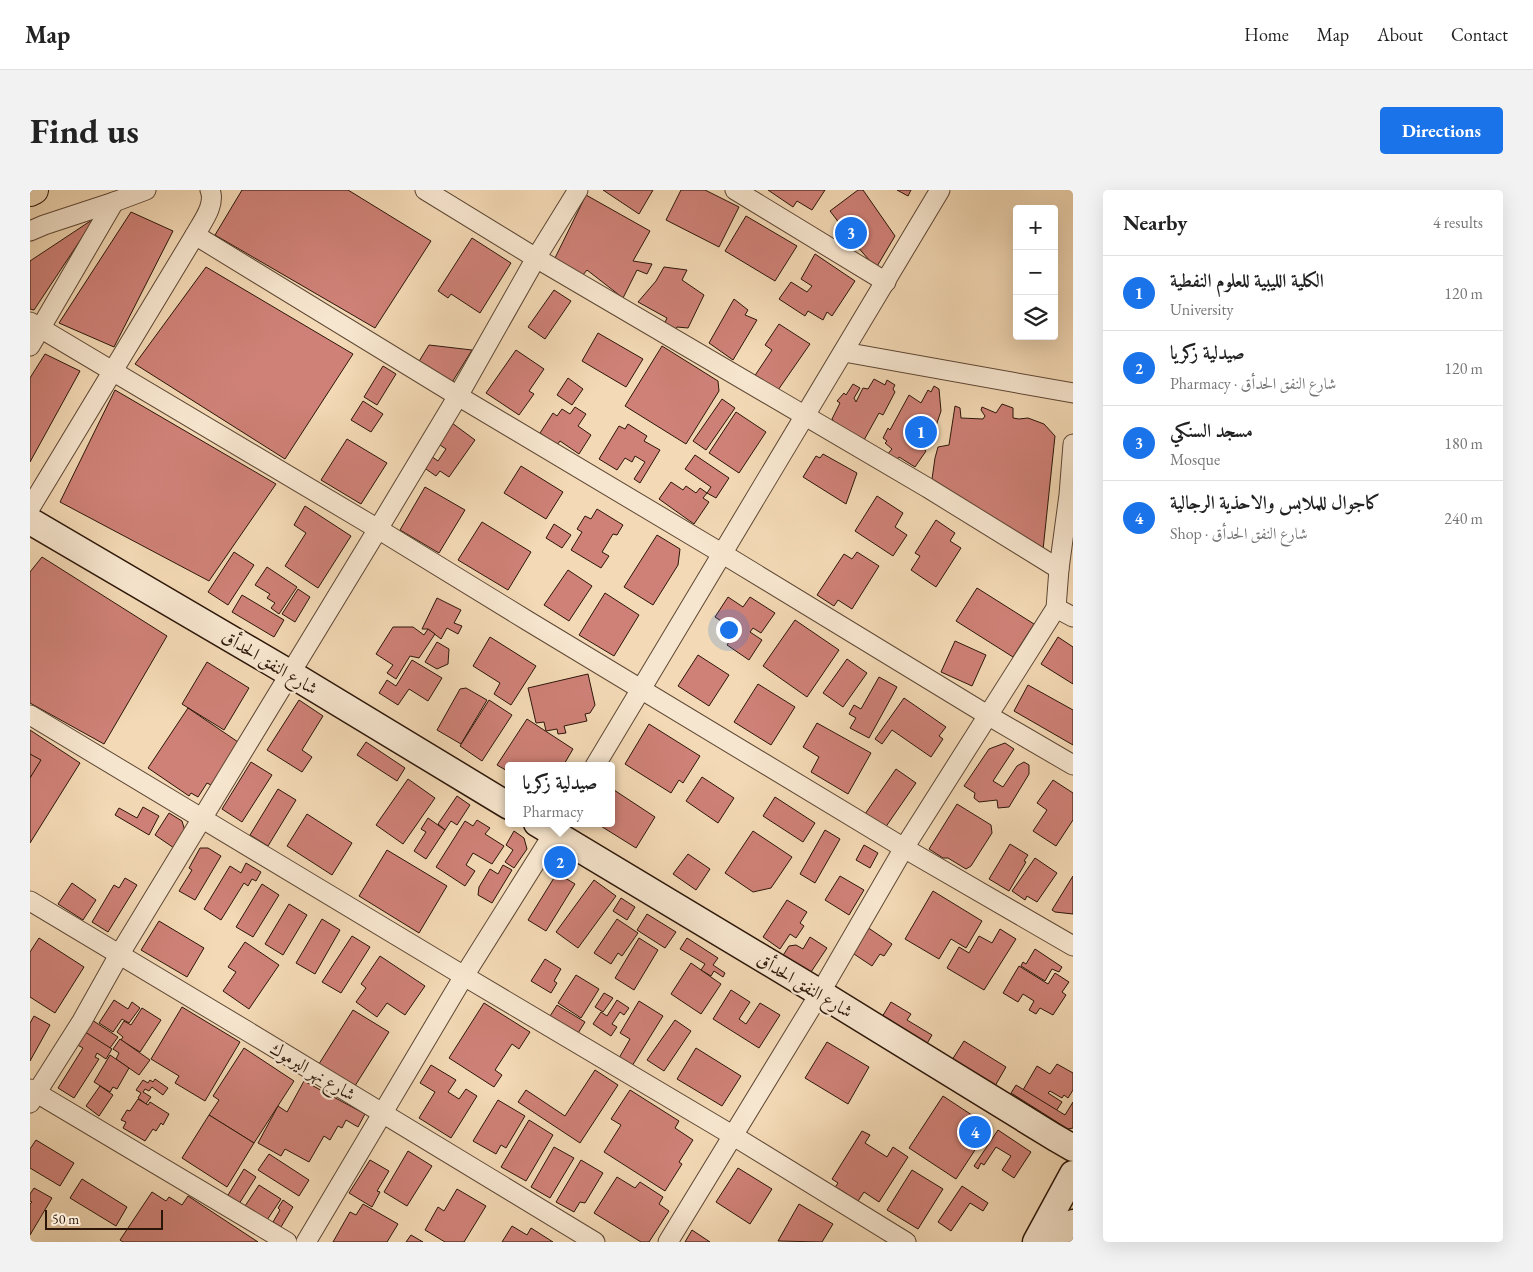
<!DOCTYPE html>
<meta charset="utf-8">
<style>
body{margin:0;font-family:"EB Garamond",Amiri,serif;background:#f2f2f2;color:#222}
.controls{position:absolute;right:15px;top:15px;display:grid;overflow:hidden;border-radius:5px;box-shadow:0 5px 20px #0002}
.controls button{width:45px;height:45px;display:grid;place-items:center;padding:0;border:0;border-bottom:1px solid #e0e0e0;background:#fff;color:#222;font:25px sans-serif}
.scale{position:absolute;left:15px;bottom:12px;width:118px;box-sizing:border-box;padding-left:5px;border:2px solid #2c1609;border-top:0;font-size:14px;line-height:18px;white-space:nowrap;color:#2c1609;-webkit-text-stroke:4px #f7e6cf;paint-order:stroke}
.you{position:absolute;left:698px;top:439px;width:18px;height:18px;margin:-12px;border:4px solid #fff;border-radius:50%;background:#1a73e8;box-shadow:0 0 0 8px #1a73e833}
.badge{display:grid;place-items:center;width:32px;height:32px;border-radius:50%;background:#1a73e8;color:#fff;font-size:16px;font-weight:700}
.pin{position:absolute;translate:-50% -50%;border:2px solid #fff;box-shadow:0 1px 5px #0006}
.popup{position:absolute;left:475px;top:572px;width:110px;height:65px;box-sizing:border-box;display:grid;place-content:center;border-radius:5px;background:#fff;filter:drop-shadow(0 1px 4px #0005);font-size:16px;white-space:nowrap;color:#767676}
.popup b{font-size:19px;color:#222}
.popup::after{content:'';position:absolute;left:50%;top:100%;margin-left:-10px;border:10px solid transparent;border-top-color:#fff}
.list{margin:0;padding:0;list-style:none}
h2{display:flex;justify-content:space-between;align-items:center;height:65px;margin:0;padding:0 20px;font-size:21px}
h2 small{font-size:16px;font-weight:400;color:#767676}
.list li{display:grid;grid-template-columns:32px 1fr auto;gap:15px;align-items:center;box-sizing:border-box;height:75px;padding:0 20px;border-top:1px solid #e0e0e0}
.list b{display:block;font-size:19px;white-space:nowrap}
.list p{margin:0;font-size:16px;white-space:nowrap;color:#767676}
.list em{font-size:16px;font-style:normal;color:#767676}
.icon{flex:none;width:28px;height:28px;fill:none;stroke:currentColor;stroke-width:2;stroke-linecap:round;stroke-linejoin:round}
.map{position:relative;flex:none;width:1043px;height:1052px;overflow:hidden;border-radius:5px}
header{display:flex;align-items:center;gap:30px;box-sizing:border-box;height:70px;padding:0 25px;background:#fff;border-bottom:1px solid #e0e0e0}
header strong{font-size:24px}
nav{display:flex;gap:28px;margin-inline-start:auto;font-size:18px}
.intro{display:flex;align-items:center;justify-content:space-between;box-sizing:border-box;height:120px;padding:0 30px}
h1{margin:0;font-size:35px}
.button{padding:12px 22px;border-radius:5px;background:#1a73e8;color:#fff;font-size:18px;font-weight:700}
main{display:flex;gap:30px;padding:0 30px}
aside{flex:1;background:#fff;border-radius:5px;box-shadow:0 5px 20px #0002}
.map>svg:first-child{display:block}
.building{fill:#cf8177;stroke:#2c1609}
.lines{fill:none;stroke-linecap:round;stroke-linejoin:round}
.street-casing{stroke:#5e4734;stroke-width:21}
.secondary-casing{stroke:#2c1609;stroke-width:29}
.highway-casing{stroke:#2c1609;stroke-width:30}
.street{stroke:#f7e6cf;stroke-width:19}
.secondary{stroke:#f7e6cf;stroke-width:26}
.highway{stroke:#f3d9b5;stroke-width:28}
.labels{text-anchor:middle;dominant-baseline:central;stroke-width:4.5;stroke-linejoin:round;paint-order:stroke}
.street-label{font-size:18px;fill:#2c1609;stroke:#f7e6cf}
</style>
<header>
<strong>Map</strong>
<nav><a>Home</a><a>Map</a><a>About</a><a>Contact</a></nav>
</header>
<div class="intro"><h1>Find us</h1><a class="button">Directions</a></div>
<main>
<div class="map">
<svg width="1043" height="1052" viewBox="0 0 1043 1052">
<rect width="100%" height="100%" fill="#f3d9b5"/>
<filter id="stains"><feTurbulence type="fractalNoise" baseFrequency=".004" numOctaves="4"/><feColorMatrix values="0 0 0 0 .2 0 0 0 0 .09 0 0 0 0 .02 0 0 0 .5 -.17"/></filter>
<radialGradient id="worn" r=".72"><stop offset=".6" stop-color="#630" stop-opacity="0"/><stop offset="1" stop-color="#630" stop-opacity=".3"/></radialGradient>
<!-- building -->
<g class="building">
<path d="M212,0H318L401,51L345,138L185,45Z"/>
<path d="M573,0H623L609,24Z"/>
<path d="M651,0H675L709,17L689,57L636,30Z"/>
<path d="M738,0H795L782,20L767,11L763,17Z"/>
<path d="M828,0H833L865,46L846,78L826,55L800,21Z"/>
<path d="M867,0H881L878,6Z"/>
<path d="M556,5L620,41L603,71L622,74L617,84L607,80L593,108L557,80L552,86L524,70Z"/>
<path d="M101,22L143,41L84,157L29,133Z"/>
<path d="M716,26L767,56L745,91L695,61Z"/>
<path d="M65,28L4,120L0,119V71Z"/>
<path d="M442,48L481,73L450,123L421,104L418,108L408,101Z"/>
<path d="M785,64L825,91L802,126L797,122L793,130L778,121L775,126L749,109L761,92L777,102L782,96L771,89Z"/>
<path d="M176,77L323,164L255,269L105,174Z"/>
<path d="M634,77L657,80L652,90L674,105L658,138L647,137L643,144L633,137L637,128L608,112L626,91Z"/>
<path d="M524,100L541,111L515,149L498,137Z"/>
<path d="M704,109L718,120L715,125L727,130L703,170L679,153Z"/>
<path d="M749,134L780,154L746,203L722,190L742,160L735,155Z"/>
<path d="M568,143L613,169L596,197L552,171Z"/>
<path d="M399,155L442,160L421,194L388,173Z"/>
<path d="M632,156L688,191L689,201L656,254L595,216Z"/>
<path d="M486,160L514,179L499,201L504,204L489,225L456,203Z"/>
<path d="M15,164L50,181L0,272V188Z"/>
<path d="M353,176L366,184L347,215L334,207Z"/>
<path d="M538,188L553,199L542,215L527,205Z"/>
<path d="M844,189L855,195L857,190L865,195L863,199L865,202L853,225L849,223L834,250L805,233L802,229L810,213L807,211L814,203L816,205L823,194L830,198L824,208L826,212L833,198L838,199Z"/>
<path d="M904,196L909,199L911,221L906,236L899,232L892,244L901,249L894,259L896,261L885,277L869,267L866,271L855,267L862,259L855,253L857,251L853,248L858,238L860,240L879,205L891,213L898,200L901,202Z"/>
<path d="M85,200L246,294L179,391L30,312Z"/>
<path d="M692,209L705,218L676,260L663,251Z"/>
<path d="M333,211L353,224L341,242L321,230Z"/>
<path d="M972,214L983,218V228L989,229L998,228L1014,234L1025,246L1013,360L906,300L902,289L905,268L908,257L919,255L925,216L930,218L931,228L953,229L955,226L951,220L952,217L966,223Z"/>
<path d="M545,217L556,224L548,236L561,245L549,264L530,251L527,255L510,243L523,223L527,226L532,219L540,224Z"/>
<path d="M706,222L736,242L709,283L679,263Z"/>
<path d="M422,233L445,250L419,287L410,281L406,286L393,277L401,266L408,271L416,259L407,253Z"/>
<path d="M598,234L617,246L614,251L630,260L610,293L604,289L615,272L605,266L602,272L595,268L587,280L569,269L589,236L595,239Z"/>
<path d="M317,249L357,273L331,314L291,290Z"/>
<path d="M793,264L827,283L816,314L773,287L786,266L790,268Z"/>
<path d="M665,265L699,288L686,308L677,303L681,297L655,279Z"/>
<path d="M491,276L533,302L516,329L474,303Z"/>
<path d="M641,292L653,300L656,296L666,303L670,298L677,303L673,308L679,312L664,334L629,309Z"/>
<path d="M395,297L435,320L409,363L370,340Z"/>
<path d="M847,306L873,323L865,337L877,345L863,366L825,341Z"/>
<path d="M275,316L321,346L288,398L255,376L276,343L264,335Z"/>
<path d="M567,319L593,335L587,345L583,344L572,362L579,366L571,378L541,360L552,342L547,339L555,326L561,329Z"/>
<path d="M906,330L925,343L920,351L931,358L906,397L881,380L890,366L885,363Z"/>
<path d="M452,332L501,362L478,400L428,370Z"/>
<path d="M524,334L541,345L532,358L516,348Z"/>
<path d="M627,345L650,359L648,375L623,415L594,397Z"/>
<path d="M204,362L224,375L198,415L178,402Z"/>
<path d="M827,362L849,376L822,419L808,410L804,416L787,405L814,364L822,369Z"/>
<path d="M12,367L137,446L74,554L0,513V382Z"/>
<path d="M237,377L267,397L249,424L241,418L245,413L237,408L240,404L225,395Z"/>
<path d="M538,380L562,396L539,431L514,415Z"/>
<path d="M947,398L1004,434L983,467L926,431Z"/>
<path d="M268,399L280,407L265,432L252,424Z"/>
<path d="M575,403L609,425L584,466L549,445Z"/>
<path d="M212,405L254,430L244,447L202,422Z"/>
<path d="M698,407L713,417L720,407L745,423L731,443L723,438L720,442L732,450L719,470L697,455L706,441L685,427Z"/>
<path d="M407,408L431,420L424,433L432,436L428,444L417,438L411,449L398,439H392Z"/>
<path d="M765,430L809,460L777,507L733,476Z"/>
<path d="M363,437H383L394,445L398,439L405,444L389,468L380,466L366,489L357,483L363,475L346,464Z"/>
<path d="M460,447L506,476L481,515L464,504L470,493L443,476Z"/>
<path d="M1028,447L1043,457V494L1011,474Z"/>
<path d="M925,451L956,465L942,496L911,482Z"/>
<path d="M407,452L419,459L418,474L407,479L395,472Z"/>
<path d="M668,465L699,485L679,516L648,496Z"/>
<path d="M817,469L837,483L813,517L793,503Z"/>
<path d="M382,470L412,488L398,511L379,499L368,515L349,503L357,490L366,496Z"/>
<path d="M177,472L219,498L194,540L152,514Z"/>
<path d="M558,484L565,515L560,523L555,524L557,531L534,536L536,543L528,544L527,539L516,541L514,532L506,533L498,498Z"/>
<path d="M849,487L867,497L839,548L820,538L826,528L819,524L824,515L831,519Z"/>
<path d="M728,494L765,517L741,555L704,532Z"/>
<path d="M998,495L1043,520V555L984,521Z"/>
<path d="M436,498L457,510L431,554L407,540L430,499Z"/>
<path d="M874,508L916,537L909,546L913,549L901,567L862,540L852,554L845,549Z"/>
<path d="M269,510L293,526L272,560L282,567L272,582L237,560Z"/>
<path d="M459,510L482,525L452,571L430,556Z"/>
<path d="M158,518L211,554L183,596L177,593L168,607L161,603L159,606L118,578Z"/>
<path d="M497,529L543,559L533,576H479V582L467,575Z"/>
<path d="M787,533L841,563L818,604L781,582L789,567L773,557Z"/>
<path d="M619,534L670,566L653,593L649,590L641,603L595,574Z"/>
<path d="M0,540L50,573L0,653Z"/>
<path d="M336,552L375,578L367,591L327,565Z"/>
<path d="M975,553L984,559L963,591L973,597L987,576L994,572L999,575V584L979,617L968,618L967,610L949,612L944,608L945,603L934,596L959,559Z"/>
<path d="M0,564L11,570L0,588Z"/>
<path d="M221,572L242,585L212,632L192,619Z"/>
<path d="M866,579L886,593L855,638L835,624Z"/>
<path d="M672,587L704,608L688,633L656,611Z"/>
<path d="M378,589L405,608L373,654L346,635Z"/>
<path d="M1023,590L1043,603V630L1026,656L1003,641L1017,620L1007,613Z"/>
<path d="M248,599L266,610L238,656L220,645Z"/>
<path d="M584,600L625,627L606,658L566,633H581V604Z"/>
<path d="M427,606L440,615L427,635L421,631L415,640L408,634Z"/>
<path d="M745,607L785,633L773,652L733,626Z"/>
<path d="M927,614L961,635L962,643L941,676L936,679L918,668H913L899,659Z"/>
<path d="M113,617L129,626L119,645L85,625L89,618L107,628Z"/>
<path d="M139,623L152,631L155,641L144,658L125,645Z"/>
<path d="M277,624L322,653L302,685L257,656Z"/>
<path d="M398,628L415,640L396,669L384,661L396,642L391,639Z"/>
<path d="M447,630L460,638L455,644L474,656L462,674L443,663L436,675L445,681L435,696L406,677L435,631L443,636Z"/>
<path d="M795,640L810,649L785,693L770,684Z"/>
<path d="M484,641L494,648L497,659L484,678L475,672L483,660L476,655Z"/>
<path d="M723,641L762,667L741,698L723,702L695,683Z"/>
<path d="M980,654L998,665L994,671L996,672L979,701L959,689Z"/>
<path d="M834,655L848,663L840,678L826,670Z"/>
<path d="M170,658H178L191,666L165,710L149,701L162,680L159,678Z"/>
<path d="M357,660L417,696L389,743L329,706Z"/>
<path d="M658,664L680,679L666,700L643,684Z"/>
<path d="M1005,668L1027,683L1007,712L997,706L995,710L982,701Z"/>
<path d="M216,673L231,682L226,691L222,689L218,696L214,693L191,730L174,719L200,676L211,683Z"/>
<path d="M473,675L482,680L462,713L448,705L449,697L460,679L468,684Z"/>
<path d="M527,683L545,694L516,741L498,730Z"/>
<path d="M810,686L834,700L819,725L795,710Z"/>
<path d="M1043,686V724L1025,722L1022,720Z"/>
<path d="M95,688L107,695L78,742L62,732L84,695L89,698Z"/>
<path d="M564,690L586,706L548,758L526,742Z"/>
<path d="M42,693L66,710L53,730L28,714Z"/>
<path d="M232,694L249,705L223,747L206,737Z"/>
<path d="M903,701L952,731L936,758L921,749L909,769L875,749Z"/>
<path d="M591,708L605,717L597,730L583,721Z"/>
<path d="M757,710L777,722L770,733L774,736L766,748L760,744L750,759L733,747Z"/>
<path d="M259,714L277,725L253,765L235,754Z"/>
<path d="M617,724L646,742L635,758L607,740Z"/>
<path d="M292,729L310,740L285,784L266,773Z"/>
<path d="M587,729L608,743L592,766L588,763L581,774L564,763Z"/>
<path d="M129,731L174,758L157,787L111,760Z"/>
<path d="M837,737L862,754L854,766L850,764L842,776L821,762Z"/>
<path d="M970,739L986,749L954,800L917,778L929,757L939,763L949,746L962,753Z"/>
<path d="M322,746L340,757L311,803L292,792Z"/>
<path d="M780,747L797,758L779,785L752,767L759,756L766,755L773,759Z"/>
<path d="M9,748L54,777L25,823L0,807V762Z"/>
<path d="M609,748L628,760L604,800L585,788Z"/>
<path d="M657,748L688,768L683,775L695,783L693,787L684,781L681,786L671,780L675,774L650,759Z"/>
<path d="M215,752L249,775L219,819L193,801L206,782L198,777Z"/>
<path d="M1005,759L1032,777L1029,782L1022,779L1015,791L991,776L993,772L996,774Z"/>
<path d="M350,766L395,796L375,825L357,813L347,827L326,812L336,798L331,794Z"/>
<path d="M515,769L531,779L524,791L527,793L521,803L501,791Z"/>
<path d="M661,773L691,794L671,824L641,804Z"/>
<path d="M989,776L1018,794L1025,783L1039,792L1032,802L1036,805L1023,825L1010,818L1006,824L999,820L1004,811L993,804L988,812L973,803Z"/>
<path d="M546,785L569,799L551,828L528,813Z"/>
<path d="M701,800L720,812L709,829L716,834L730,813L750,825L729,858L683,829Z"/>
<path d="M574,803L583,808L573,822L565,817Z"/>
<path d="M84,810L98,819L102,812L110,818L99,833L92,829L83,842L69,833Z"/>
<path d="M587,810L599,818L594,825L590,822L582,834L587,837L581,846L563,834L571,822L577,826Z"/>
<path d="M609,811L633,826L602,876L589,868L600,849L590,843Z"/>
<path d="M861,812L881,824L877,830L902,845L895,857L852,827Z"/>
<path d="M454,813L500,842L489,859L482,854L465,880L472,885L464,897L419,868Z"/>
<path d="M527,815L555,832L545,848L517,831Z"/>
<path d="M152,817L210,852L175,911L145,893L149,886L121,869Z"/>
<path d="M112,818L131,830L110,862L91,850L93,847L87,842L94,831L101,835Z"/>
<path d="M323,820L359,842L323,899L287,877Z"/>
<path d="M4,826L20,835L0,871V833Z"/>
<path d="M62,830L88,847L80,858L54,842Z"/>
<path d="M645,830L661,841L634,881L617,870Z"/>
<path d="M52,840L82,859L76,869L67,863L65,867L69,869L44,908L28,898L53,858L44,853Z"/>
<path d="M90,849L120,870L109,885L86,869L89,863L83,859Z"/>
<path d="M934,851L976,877L965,896L922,870Z"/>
<path d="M797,852L839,877L818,914L775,888Z"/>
<path d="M214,858L264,891L224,953L179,925L189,910L183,906Z"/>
<path d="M666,858L711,886L692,916L647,889Z"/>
<path d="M80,865L99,878L87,899L83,897L80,902L64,892Z"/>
<path d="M1027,874L1043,883V900L1038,908L1034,905L1032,908L1020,901L1018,903L1032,912L1026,921L993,900L1007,876L1020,884Z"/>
<path d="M401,875L426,890L418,902L429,909L436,899L447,906L421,948L389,928L405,902L390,893Z"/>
<path d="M565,880L588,895L550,953L488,912L496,900L535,926Z"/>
<path d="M125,889L138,898L133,905L122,897L119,901L115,899L113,902L121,907L116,914L108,908L111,903L106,900L113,890L118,893L120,890L123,892Z"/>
<path d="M274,891L335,924L328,937L316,930L312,938L308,936L300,950L294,946L279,972L255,959L251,966L228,953L248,916L257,922Z"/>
<path d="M986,895L1035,925L1043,912V938L1038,939L981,903Z"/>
<path d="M70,896L83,905L69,926L56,916Z"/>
<path d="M600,900L649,931L645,938L663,950L649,972L652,974L635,1001L574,962L591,935L581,929Z"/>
<path d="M913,906L960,937L926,989L879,958Z"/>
<path d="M108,909L118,915L120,912L139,924L133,935L131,933L126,941L123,939L115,951L93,938L96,932L91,930L97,920L100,921Z"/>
<path d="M468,910L495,926L476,958L471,955L466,964L443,951Z"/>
<path d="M179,925L224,953L197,997L152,968Z"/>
<path d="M499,930L523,945L496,991L471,977Z"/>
<path d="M968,940L1001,962L984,988L972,980L981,966L966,957L954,975L951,973L948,979L944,976Z"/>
<path d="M832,941L840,945L835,953L857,967L863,957L878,967L849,1012L834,1002L824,1017L813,1010L817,1004L809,999L807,1000L804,999L808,993L802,989Z"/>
<path d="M6,950L44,973L30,996L0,978V959Z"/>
<path d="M524,957L544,968L520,1008L501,997Z"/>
<path d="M378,961L402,976L377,1016L354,1002Z"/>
<path d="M239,964L279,990L269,1006L228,980Z"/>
<path d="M340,970L359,981L347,1001L350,1002L342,1017L319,1003Z"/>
<path d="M551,970L573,983L555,1013L550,1012L544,1022L526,1012Z"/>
<path d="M708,978L742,999L720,1034L686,1012Z"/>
<path d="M214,979L226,987L207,1017L195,1010Z"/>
<path d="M882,980L913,999L888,1039L857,1020Z"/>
<path d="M587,987L605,998L610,992L633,1007L629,1014L639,1021L619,1052H611L564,1023Z"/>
<path d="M52,989L97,1017L86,1036L40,1008Z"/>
<path d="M229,995L251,1009L237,1030L215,1016Z"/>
<path d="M932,996L958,1013L953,1021L940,1013L921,1041L908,1032Z"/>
<path d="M4,998L22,1008L0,1045V1014L2,1012L0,1011V1004Z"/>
<path d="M427,999L456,1016L434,1052H415L395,1040L408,1017L414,1021Z"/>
<path d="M122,1002L136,1011L139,1007L152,1015L158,1006L228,1052H93L90,1050Z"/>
<path d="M253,1010L263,1017L251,1037L243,1032L250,1020L248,1018Z"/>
<path d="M333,1014L368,1034L357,1052H303L320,1022L326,1025Z"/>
<path d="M769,1014L803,1034L792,1052L748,1051Z"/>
<path d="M482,1036L497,1045L501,1038L523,1052H472Z"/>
<path d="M662,1040L680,1052H655Z"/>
<path d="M381,1045L393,1052H376Z"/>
</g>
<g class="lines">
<defs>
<g id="street">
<path d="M395,0L506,68L898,298L1029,379"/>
<path d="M705,0L856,92"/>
<path d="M0,41L14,35L84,12L116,0"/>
<path d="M165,45L428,206L693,364L959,526L1043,575"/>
<path d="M0,132L348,339L498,431L874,658L1043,756"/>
<path d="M0,156L84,12"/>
<path d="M814,162L1043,203"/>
<path d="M0,318L165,45C172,32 186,15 180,0"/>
<path d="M1026,418L1043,427"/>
<path d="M0,525L434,786L702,945L876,1052"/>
<path d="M565,576C681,384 796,192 910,0"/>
<path d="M0,711L217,841L565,1052"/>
<path d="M0,899L257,1052"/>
<path d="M0,913L52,831L89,765L348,339L428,206L506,68L548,0"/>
<path d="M276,1052L434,786L530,633"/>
<path d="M638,1052L790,803L874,658L1026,418L1029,379L1039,305L1043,254"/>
</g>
<g id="secondary">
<path d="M0,331L261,484L479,616"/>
<path d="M507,633L790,803L1024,947L1043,958"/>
<path d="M1006,1052L1043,984"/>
<path d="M1026,1052L1043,1033"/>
</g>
<path id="highway" d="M0,2L4,0"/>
</defs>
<!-- street casing -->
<use href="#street" class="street-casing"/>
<!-- secondary casing -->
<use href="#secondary" class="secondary-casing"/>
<!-- highway casing -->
<use href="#highway" class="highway-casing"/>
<!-- street -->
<use href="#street" class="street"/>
<!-- secondary -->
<use href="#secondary" class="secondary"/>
<!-- highway -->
<use href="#highway" class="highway"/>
</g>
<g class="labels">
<!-- street labels -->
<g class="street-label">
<text transform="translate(240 472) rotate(31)">شارع النفق الحدأق</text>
<text transform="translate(775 795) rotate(31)">شارع النفق الحدأق</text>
<text transform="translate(283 881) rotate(31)">شارع نهر اليرموك</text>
</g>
</g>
<rect width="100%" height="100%" filter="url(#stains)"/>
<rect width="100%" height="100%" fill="url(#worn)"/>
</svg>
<div class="controls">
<button>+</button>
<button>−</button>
<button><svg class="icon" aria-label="layers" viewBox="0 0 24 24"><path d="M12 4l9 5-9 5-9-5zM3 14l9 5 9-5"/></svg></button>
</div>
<div class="scale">50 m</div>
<div class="you"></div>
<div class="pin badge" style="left:891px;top:242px">1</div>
<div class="pin badge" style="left:530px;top:672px">2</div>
<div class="popup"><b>صيدلية زكريا</b>Pharmacy</div>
<div class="pin badge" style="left:821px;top:43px">3</div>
<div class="pin badge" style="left:945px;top:942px">4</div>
</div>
<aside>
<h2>Nearby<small>4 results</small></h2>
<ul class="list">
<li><span class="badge">1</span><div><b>الكلية الليبية للعلوم النفطية</b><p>University</p></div><em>120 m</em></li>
<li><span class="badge">2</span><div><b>صيدلية زكريا</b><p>Pharmacy · شارع النفق الحدأق</p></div><em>120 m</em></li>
<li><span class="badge">3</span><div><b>مسجد السنكي</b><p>Mosque</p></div><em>180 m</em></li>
<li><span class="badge">4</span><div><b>كاجوال للملابس والاحذية الرجالية</b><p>Shop · شارع النفق الحدأق</p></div><em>240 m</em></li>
</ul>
</aside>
</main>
